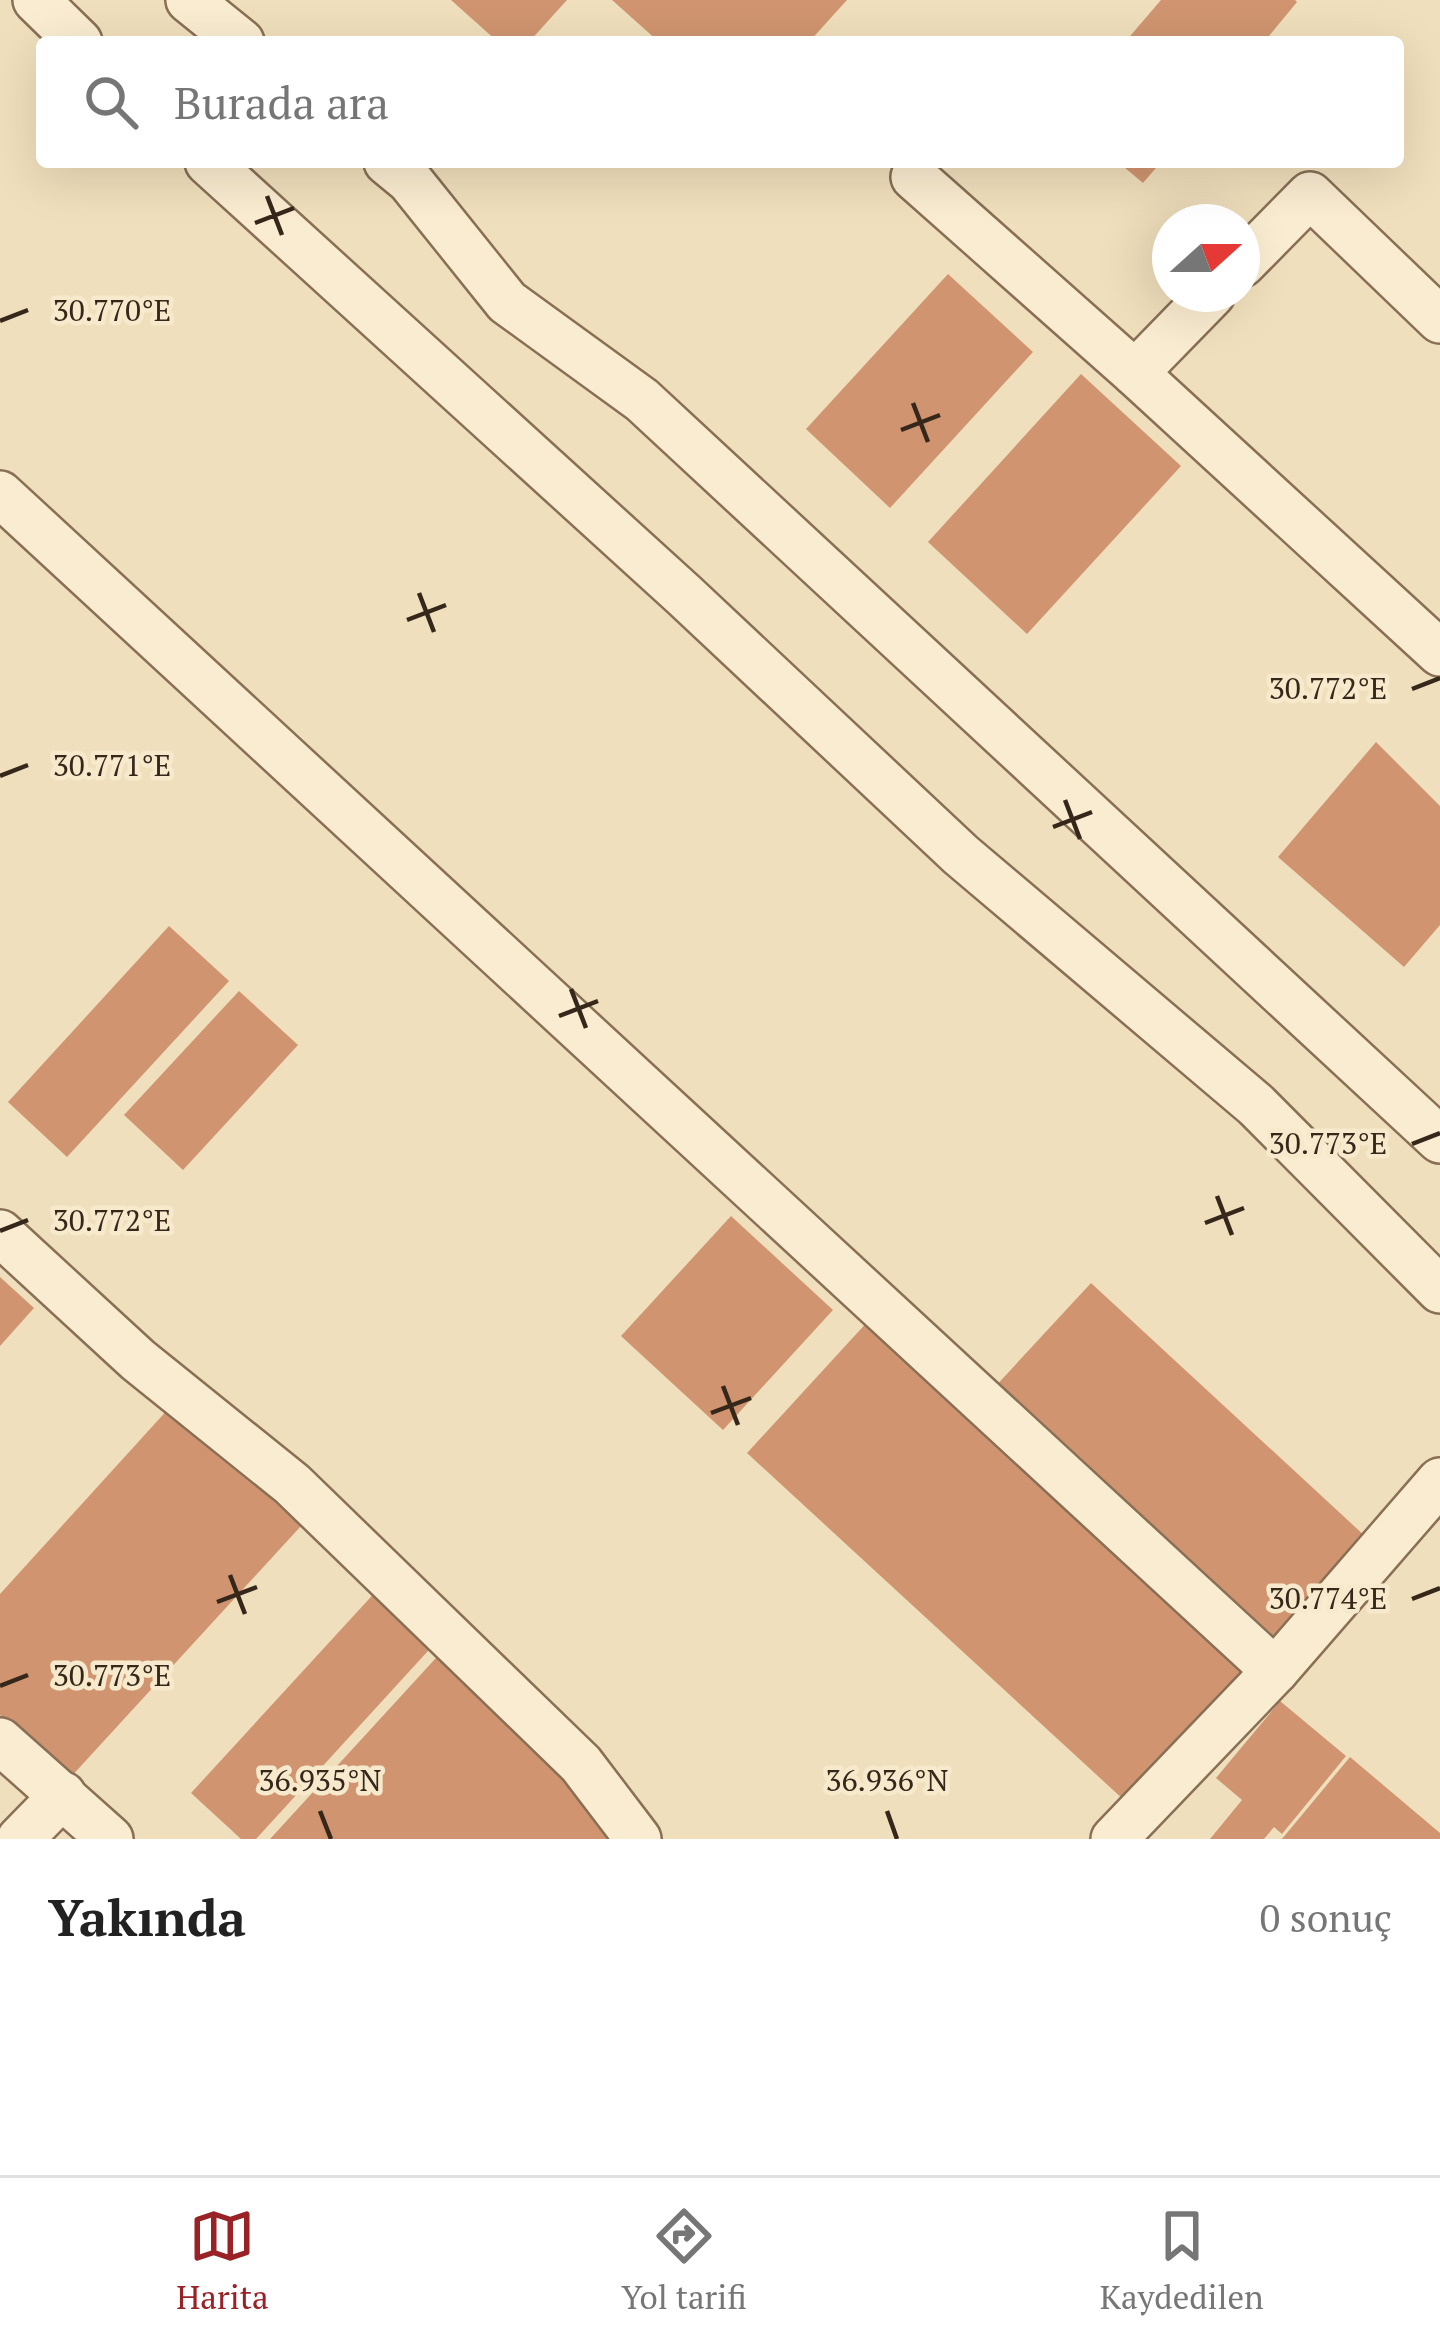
<!DOCTYPE html>
<html lang="tr">
<meta charset="utf-8">
<style>
body{margin:0;font-family:"PT Serif",serif;background:#f6f6f6;color:#222}
.compass{position:absolute;left:1152px;top:204px;width:108px;height:108px;border-radius:50%;background:#fff;box-shadow:0 12px 48px #0002;rotate:69deg}
.list{margin:0;padding:0;list-style:none}
h2{display:flex;justify-content:space-between;align-items:center;height:156px;margin:0;padding:0 48px;font-size:51px}
h2 small{font-size:39px;font-weight:400;color:#767676}
.icon{flex:none;width:66px;height:66px;fill:none;stroke:currentColor;stroke-width:2;stroke-linecap:round;stroke-linejoin:round}
.map{position:relative;flex:none;width:1440px;height:1839px;overflow:hidden}
.search{position:absolute;background:#fff;box-shadow:0 12px 48px #0002;left:36px;right:36px;top:36px;height:132px;display:flex;align-items:center;gap:30px;box-sizing:border-box;padding:0 42px;border-radius:12px;color:#767676;font-size:45px}
.sheet{height:336px;background:#fff}
nav{display:flex;justify-content:space-around;align-items:center;box-sizing:border-box;height:168px;border-top:3px solid #e0e0e0;background:#fff;font-size:33px;color:#767676}
nav a{display:grid;justify-items:center;gap:6px}
nav .on{color:#992227}
.map>svg:first-child{display:block}
.building{fill:#d09570}
.lines{fill:none;stroke-linecap:round;stroke-linejoin:round}
.minor-casing{stroke:#886f55;stroke-width:50}
.minor{stroke:#faecd0;stroke-width:45}
.ticks{fill:none;stroke:#36271b;stroke-width:4.5}
.ticks-label{font-size:30px;text-anchor:middle;fill:#36271b;stroke:#f7e9cc;stroke-width:9;stroke-linejoin:round;paint-order:stroke}
</style>
<div class="map">
<svg width="1440" height="1839" viewBox="0 0 1440 1839">
<rect width="100%" height="100%" fill="#f0dfbc"/>
<!-- building -->
<g class="building">
<path d="M451,0H567L529,42H498Z"/>
<path d="M612,0H847L809,42H659Z"/>
<path d="M1161,0H1295L1297,2L1264,42H1125Z"/>
<path d="M1118,162H1161L1143,183Z"/>
<path d="M948,274L1033,352L890,508L806,429Z"/>
<path d="M1081,374L1181,466L1027,634L928,542Z"/>
<path d="M1376,742L1440,806V925L1404,967L1278,857Z"/>
<path d="M169,926L229,981L67,1157L8,1102Z"/>
<path d="M239,991L298,1045L183,1170L124,1115Z"/>
<path d="M731,1216L833,1310L723,1430L621,1336Z"/>
<path d="M0,1277L34,1308L0,1346Z"/>
<path d="M1091,1283L1366,1537L1269,1644L993,1389Z"/>
<path d="M870,1319L1247,1667L1125,1801L747,1453Z"/>
<path d="M170,1407L301,1526L69,1779L0,1715V1594Z"/>
<path d="M380,1587L438,1640L256,1839H241L191,1793Z"/>
<path d="M446,1647L621,1839H270Z"/>
<path d="M1280,1701L1346,1756L1282,1834L1274,1827L1264,1839H1210L1242,1800L1216,1778Z"/>
<path d="M1350,1757L1440,1833V1839H1282Z"/>
</g>
<g class="lines">
<defs>
<g id="minor">
<path d="M36,0L79,42"/>
<path d="M189,0L241,42"/>
<path d="M208,162L684,595L961,855L1256,1105L1440,1290"/>
<path d="M387,162L410,181L507,302L642,400L1440,1140"/>
<path d="M914,177L1135,373"/>
<path d="M1242,264L1310,195L1440,320"/>
<path d="M1212,294L1135,373L1440,653"/>
<path d="M0,494L1275,1671"/>
<path d="M0,1233L138,1360L292,1484L581,1764L638,1839"/>
<path d="M0,1741L110,1839"/>
<path d="M20,1839L63,1795"/>
<path d="M1114,1839L1275,1671L1440,1481"/>
</g>
</defs>
<!-- minor casing -->
<use href="#minor" class="minor-casing"/>
<!-- minor -->
<use href="#minor" class="minor"/>
</g>
<!-- ticks -->
<path class="ticks" d="M267,196L282,235M255,223L294,208M0,321L28,310M913,403L928,442M901,430L940,415M419,593L434,632M407,620L446,605M1412,689L1440,678M0,776L28,765M1065,800L1080,839M1053,827L1092,812M571,989L586,1028M559,1016L598,1001M1412,1144L1440,1133M1217,1196L1232,1235M1205,1223L1244,1208M0,1231L28,1220M723,1386L738,1425M711,1413L751,1398M230,1575L245,1614M1412,1599L1440,1588M217,1602L257,1587M0,1686L28,1675M320,1811L331,1839M887,1811L897,1839"/>
<g class="ticks-label">
<text x="112" y="321">30.770°E</text>
<text x="1328" y="699">30.772°E</text>
<text x="112" y="776">30.771°E</text>
<text x="1328" y="1154">30.773°E</text>
<text x="112" y="1231">30.772°E</text>
<text x="1328" y="1609">30.774°E</text>
<text x="112" y="1686">30.773°E</text>
<text x="320" y="1791">36.935°N</text>
<text x="887" y="1791">36.936°N</text>
</g>
</svg>
<svg class="compass" viewBox="-18 -18 36 36"><path d="M0-13l5 13h-10z" fill="#e53935"/><path d="M0 13l5-13h-10z" fill="#767676"/></svg>
<div class="search"><svg class="icon" aria-label="search" viewBox="0 0 24 24"><circle cx="10" cy="10" r="6"/><path d="M15 15l6 6"/></svg>Burada ara</div>
</div>
<section class="sheet">
<h2>Yakında<small>0 sonuç</small></h2>
<ul class="list">
</ul>
</section>
<nav>
<a class="on"><svg class="icon" aria-label="map" viewBox="0 0 24 24"><path d="M3 6l6-2 6 2 6-2v14l-6 2-6-2-6 2zM9 4v14M15 6v14"/></svg>Harita</a>
<a><svg class="icon" aria-label="directions" viewBox="0 0 24 24"><path d="M12 3l9 9-9 9-9-9zM9 14v-3h6M13 9l2 2-2 2"/></svg>Yol tarifi</a>
<a><svg class="icon" aria-label="saved" viewBox="0 0 24 24"><path d="M7 4h10v16l-5-4-5 4z"/></svg>Kaydedilen</a>
</nav>
